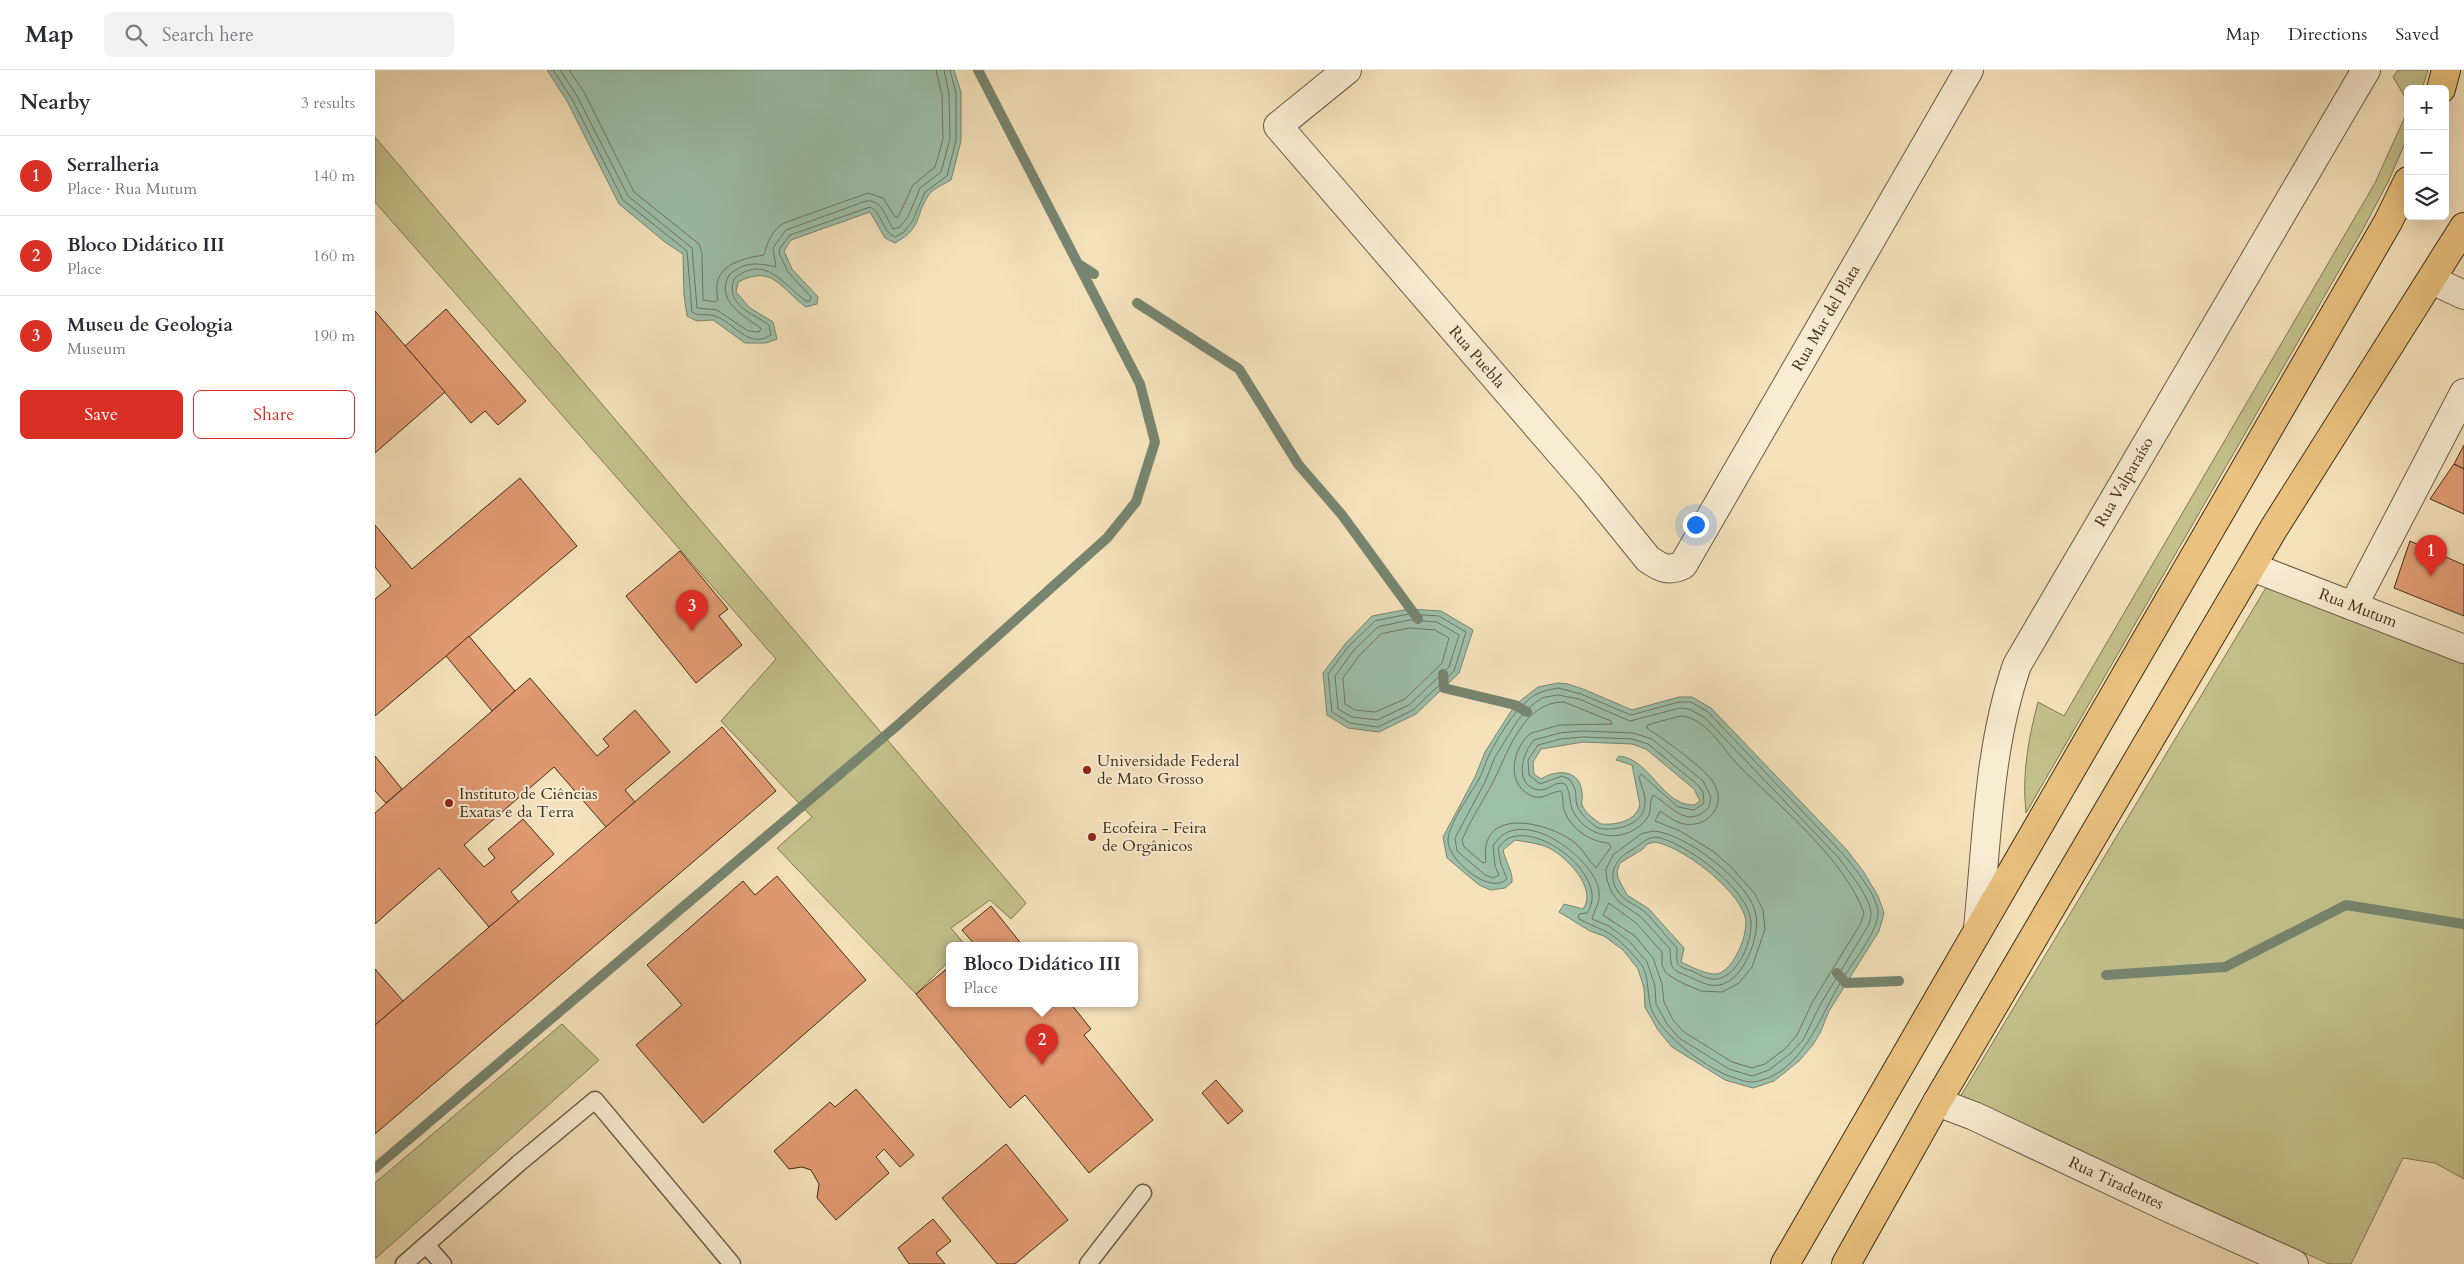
<!DOCTYPE html>
<meta charset="utf-8">
<style>
body{margin:0;font-family:Cardo,serif;background:#f2f2f3;color:#2b2b33}
.controls{position:absolute;right:15px;top:15px;display:grid;overflow:hidden;border-radius:8px;box-shadow:0 5px 20px #0002}
.controls button{width:45px;height:45px;display:grid;place-items:center;padding:0;border:0;border-bottom:1px solid #e1e1e2;background:#fff;color:#2b2b33;font:25px sans-serif}
.you{position:absolute;left:1320px;top:454px;width:18px;height:18px;margin:-12px;border:4px solid #fff;border-radius:50%;background:#1a73e8;box-shadow:0 0 0 8px #1a73e833}
.badge{display:grid;place-items:center;width:32px;height:32px;border-radius:50%;background:#d93025;color:#fff;font-size:16px;font-weight:700}
.pin{position:absolute;translate:-50% -41px;filter:drop-shadow(0 1px 2px #0008)}
.pin::after{content:'';position:absolute;top:26px;width:18px;height:15px;background:inherit;clip-path:polygon(0 0,100% 0,50% 100%)}
.popup{position:absolute;left:571px;top:872px;width:192px;height:65px;box-sizing:border-box;display:grid;place-content:center;border-radius:8px;background:#fff;filter:drop-shadow(0 1px 4px #0005);font-size:16px;white-space:nowrap;color:#7c7c81}
.popup b{font-size:19px;color:#2b2b33}
.popup::after{content:'';position:absolute;left:50%;top:100%;margin-left:-10px;border:10px solid transparent;border-top-color:#fff}
.list{margin:0;padding:0;list-style:none}
h2{display:flex;justify-content:space-between;align-items:center;height:65px;margin:0;padding:0 20px;font-size:21px}
h2 small{font-size:16px;font-weight:400;color:#7c7c81}
.list li{display:grid;grid-template-columns:32px 1fr auto;gap:15px;align-items:center;box-sizing:border-box;height:80px;padding:0 20px;border-top:1px solid #e1e1e2}
.list b{display:block;font-size:19px;white-space:nowrap}
.list p{margin:0;font-size:16px;white-space:nowrap;color:#7c7c81}
.list em{font-size:16px;font-style:normal;color:#7c7c81}
.actions{display:flex;gap:10px;padding:15px 20px}
.actions a{flex:1;padding:11px 0;border:1px solid #d93025;border-radius:8px;text-align:center;font-size:18px;color:#d93025}
.actions .main{background:#d93025;color:#fff}
.icon{flex:none;width:28px;height:28px;fill:none;stroke:currentColor;stroke-width:2;stroke-linecap:round;stroke-linejoin:round}
.map{position:relative;flex:none;width:2089px;height:1194px;overflow:hidden}
header{display:flex;align-items:center;gap:30px;box-sizing:border-box;height:70px;padding:0 25px;background:#fff;border-bottom:1px solid #e1e1e2}
header strong{font-size:24px}
nav{display:flex;gap:28px;margin-inline-start:auto;font-size:18px}
.search{width:350px;height:45px;background:#f2f2f3;display:flex;align-items:center;gap:12px;box-sizing:border-box;padding:0 18px;border-radius:8px;color:#7c7c81;font-size:19px}
main{display:flex}
aside{flex:1;background:#fff}
.map>svg:first-child{display:block}
.green{fill:#c3c18b;stroke:#817852}
.water{fill:#9dbfaa;stroke:#778570;fill-rule:evenodd}
.lines{fill:none;stroke-linecap:round;stroke-linejoin:round}
.shore{stroke:#6e7662;stroke-width:1}
.stream{stroke:#778570;stroke-width:10}
.building{fill:#e19a72;stroke:#3f2e1a}
.lane-casing{stroke:#6c5b42;stroke-width:19}
.street-casing{stroke:#6c5b42;stroke-width:30}
.primary-casing{stroke:#3f2e1a;stroke-width:30}
.lane{stroke:#f8ecd3;stroke-width:16}
.street{stroke:#f8ecd3;stroke-width:28}
.primary{stroke:#eac17e;stroke-width:28}
.poi-dot{fill:#8f2418;stroke:#f8ecd3;stroke-width:2}
.labels{text-anchor:middle;dominant-baseline:central;stroke-width:4;stroke-linejoin:round;paint-order:stroke}
.street-label{font-size:16px;fill:#3f2e1a;stroke:#f8ecd3}
.poi-label{font-size:16px;fill:#3f2e1a;stroke:#f8ecd3;text-anchor:start}
</style>
<header>
<strong>Map</strong>
<div class="search"><svg class="icon" aria-label="search" viewBox="0 0 24 24"><circle cx="10" cy="10" r="6"/><path d="M15 15l6 6"/></svg>Search here</div>
<nav><a>Map</a><a>Directions</a><a>Saved</a></nav>
</header>
<main>
<aside>
<h2>Nearby<small>3 results</small></h2>
<ul class="list">
<li><span class="badge">1</span><div><b>Serralheria</b><p>Place · Rua Mutum</p></div><em>140 m</em></li>
<li><span class="badge">2</span><div><b>Bloco Didático III</b><p>Place</p></div><em>160 m</em></li>
<li><span class="badge">3</span><div><b>Museu de Geologia</b><p>Museum</p></div><em>190 m</em></li>
</ul>
<div class="actions"><a class="main">Save</a><a>Share</a></div>
</aside>
<div class="map">
<svg width="2089" height="1194" viewBox="0 0 2089 1194">
<rect width="100%" height="100%" fill="#f5e2bb"/>
<filter id="stains"><feTurbulence type="fractalNoise" baseFrequency=".004" numOctaves="4"/><feColorMatrix values="0 0 0 0 .2 0 0 0 0 .09 0 0 0 0 .02 0 0 0 .5 -.17"/></filter>
<radialGradient id="worn" r=".72"><stop offset=".6" stop-color="#630" stop-opacity="0"/><stop offset="1" stop-color="#630" stop-opacity=".3"/></radialGradient>
<!-- green -->
<g class="green">
<path d="M2023,0H2053L2047,19H2033V32L2018,7Z"/>
<path d="M2033,40V66L2013,112L1987,161L1651,743C1647,703 1653,671 1663,632L1689,646L2000,113Z"/>
<path d="M0,67L651,833L636,849L615,830L576,858L591,876H574V891L541,924L402,778L437,747L346,651L401,589L0,132Z"/>
<path d="M1892,516L2089,593V1109L2060,1093L2028,1088L1976,1194H1954L1585,1027Z"/>
<path d="M187,954L224,990L0,1189V1113Z"/>
</g>
<!-- water -->
<g class="water">
<path d="M172,0H579L586,22V71L576,110C569,114 557,119 553,126C539,148 548,157 520,173L510,168L495,142L416,170L409,181L417,199L443,227L442,234L431,237C405,218 398,194 363,212L361,222L375,238L398,252L402,269L391,273H370L338,250L322,251L312,246L309,225L308,184L290,172L244,134L192,31Z"/>
<path d="M1034,539L1066,541L1098,560L1084,603L1041,644L1004,662L973,658L952,645L948,603L970,574L997,546Z"/>
<path d="M1183,613L1193,614L1208,619L1257,640L1304,627H1317L1336,638L1471,779L1488,801L1503,826L1509,843L1504,861L1454,941L1445,963L1437,976L1424,991L1399,1011L1378,1018L1350,1010L1297,977L1283,960L1270,937L1269,918L1263,899L1248,880L1229,866L1215,861L1184,842L1189,834L1208,839C1223,819 1192,787 1174,778C1164,773 1151,772 1140,770L1128,780C1130,791 1138,801 1137,812L1130,818L1116,820L1104,815L1072,788L1068,767L1100,707L1110,682L1140,635L1163,617ZM1208,672L1257,674L1271,679L1319,719L1325,731L1319,735C1287,736 1276,689 1244,686L1241,690L1257,695L1265,735C1260,752 1241,755 1226,754C1219,749 1210,743 1207,735C1206,731 1208,727 1207,723C1205,699 1182,699 1166,709L1159,704L1158,692L1166,679ZM1280,772C1308,777 1361,818 1370,846C1375,861 1359,901 1342,904C1331,905 1315,896 1306,892L1309,878L1274,839L1252,825L1243,808L1242,801L1245,793L1268,779L1272,774Z"/>
</g>
<g class="lines">
<!-- shore -->
<g class="shore">
<path d="M178,0L197,29L248,130L312,181L317,242C325,247 331,243 340,246C359,252 373,280 396,265L394,255C377,243 350,235 359,209C389,183 408,214 431,231H435L436,227L413,202L404,183L405,178L415,165L495,137C507,142 507,162 520,167L529,162L538,150L550,122L572,106L581,70V23L575,0"/>
<path d="M185,0L202,26L253,126L317,178L322,238L342,240L373,261L384,262L386,258C368,246 340,230 354,205C370,191 383,193 401,197L398,178L411,160L491,131C507,129 511,148 518,159L525,157L533,147L545,118L566,102L575,69L574,24L569,0"/>
<path d="M194,0L209,22L259,122L324,174L327,183L328,230L341,232L343,230C335,196 364,189 389,185C392,173 397,160 409,153L493,123L508,128L520,147H523L538,115L560,97L568,69L567,25L561,0"/>
<path d="M1034,544L1064,546L1091,562L1079,601L1038,640L1003,657L975,653L957,642L953,604L973,577L1000,551Z"/>
<path d="M1035,550L1062,552L1084,565L1074,597L1034,635L1002,650L977,647L963,639L960,606L978,581L1003,557Z"/>
<path d="M1035,558L1060,560L1074,568L1067,593L1030,629L1000,642L980,640L970,634L968,608L984,586L1006,564Z"/>
<path d="M1183,618L1206,624L1256,645L1304,632H1316L1333,642L1467,783C1478,796 1504,827 1503,844C1502,863 1477,893 1467,910C1445,945 1428,1004 1379,1012C1372,1013 1361,1008 1354,1006C1330,997 1280,961 1275,934C1272,921 1274,905 1266,894C1256,882 1244,868 1230,861C1220,856 1212,854 1203,848L1204,844L1212,843C1240,804 1145,737 1123,779L1126,794L1132,809C1115,826 1071,789 1073,769C1075,752 1094,726 1103,711C1108,703 1110,692 1115,683C1124,666 1137,644 1152,631C1162,622 1171,620 1183,618Z"/>
<path d="M1183,625L1204,629L1255,651L1305,638L1314,639L1329,647L1463,787C1472,799 1497,829 1496,845C1496,848 1494,853 1493,856L1445,935L1428,970L1416,983L1394,1000L1377,1006L1354,999L1304,968L1292,954L1281,934L1280,916L1272,892L1254,871L1234,856L1217,849C1220,837 1227,832 1223,816C1212,783 1143,733 1118,776L1120,796L1124,805L1118,808L1110,805L1082,781L1080,768L1110,712L1120,687L1143,650L1157,635L1167,628Z"/>
<path d="M1189,632L1236,651L1237,654L1185,655L1156,663C1136,679 1130,718 1160,727C1170,729 1177,721 1186,721C1189,727 1187,734 1189,740C1196,759 1215,772 1234,773L1236,777L1221,798C1213,790 1208,779 1199,772C1171,751 1103,736 1111,792L1108,793L1089,777L1087,770C1095,751 1106,734 1116,716C1132,686 1147,631 1189,632Z"/>
<path d="M1306,646C1330,647 1348,679 1363,695C1404,736 1469,788 1489,843L1486,853L1438,931L1422,965L1411,978L1390,994L1377,998L1357,992L1309,962L1298,950L1289,932L1287,914L1278,888L1260,866L1228,845L1234,833L1261,853L1287,882V895L1291,903L1305,912L1326,921L1347,922L1364,913L1377,897L1390,859L1388,840L1380,824L1356,797L1339,782L1305,761L1280,751L1285,741C1293,746 1299,752 1309,754C1332,758 1351,737 1340,715C1331,698 1288,669 1272,658L1273,655Z"/>
<path d="M1207,661L1258,663L1277,669L1328,711L1336,727L1334,737C1312,761 1296,735 1278,725C1274,731 1277,740 1273,747C1254,774 1215,771 1199,743C1193,733 1197,724 1190,714C1180,710 1174,721 1164,720C1138,716 1147,683 1159,670L1185,663Z"/>
<path d="M1208,667L1257,669L1273,674L1323,715L1328,722L1329,733L1319,740L1303,737L1266,704L1264,707C1266,717 1271,724 1270,734C1269,755 1240,762 1223,758C1216,753 1205,745 1202,735C1199,724 1204,721 1194,709L1187,706L1165,714L1154,705L1153,690L1163,675L1186,669Z"/>
<path d="M1279,761C1310,763 1376,813 1381,845C1385,866 1369,910 1345,915C1334,917 1326,912 1317,908C1296,899 1296,901 1295,879L1266,847L1244,832L1237,823L1232,810L1231,799L1238,785L1266,764Z"/>
<path d="M1281,767C1310,772 1368,816 1375,846C1380,865 1366,901 1346,908C1335,912 1326,905 1317,901C1299,895 1302,895 1302,878C1291,867 1282,854 1271,843C1264,836 1255,834 1249,828C1231,813 1236,791 1255,781C1265,776 1269,768 1281,767Z"/>
</g>
<!-- stream -->
<g class="stream">
<path d="M705,195L719,204"/>
<path d="M762,233L864,299L923,394L967,445L1043,549"/>
<path d="M1068,604L1069,618L1140,635L1152,642"/>
<path d="M1462,903L1471,913L1524,911"/>
<path d="M1731,905L1850,897L1971,835L2089,854"/>
<path d="M0,1098L524,654L732,468L761,432L780,372L765,314L603,0"/>
</g>
</g>
<!-- building -->
<g class="building">
<path d="M71,239L151,331L123,355L110,341L96,353L30,276Z"/>
<path d="M0,241L70,322L0,383Z"/>
<path d="M2089,375V399L2079,394Z"/>
<path d="M2079,394L2089,399V444L2055,429Z"/>
<path d="M145,408L202,476L0,646V529L16,516L0,497V455L37,499Z"/>
<path d="M2035,471L2089,495V546L2019,518Z"/>
<path d="M305,481L353,539L344,546L367,575L321,613L251,526Z"/>
<path d="M94,566L140,621L117,641L71,586Z"/>
<path d="M155,608L222,686L234,676L228,669L260,640L295,682L250,720L260,732L231,757L179,697L89,775L109,797L120,788L113,779L148,749L179,784L136,822L144,832L114,857L64,798L0,854V743Z"/>
<path d="M347,657L401,721L0,1064V955Z"/>
<path d="M0,686L27,719L11,733L0,721Z"/>
<path d="M402,806L491,910L328,1053L261,975L307,935L272,895L368,811L380,825Z"/>
<path d="M616,836L648,876H601L587,860Z"/>
<path d="M574,897V934H696L716,959L709,965L778,1050L714,1103L650,1025L635,1038L541,924Z"/>
<path d="M0,899L28,931L0,955Z"/>
<path d="M841,1010L868,1041L853,1054L827,1023Z"/>
<path d="M481,1019L539,1085L525,1097L509,1079L501,1087L514,1103L461,1150L442,1128L444,1114L436,1100L427,1097L414,1099L399,1081L455,1032L460,1037Z"/>
<path d="M631,1074L693,1150L640,1194H622L567,1128Z"/>
<path d="M558,1149L576,1171L561,1183L570,1194H534L523,1178Z"/>
</g>
<g class="lines">
<defs>
<g id="lane">
<path d="M51,1175L68,1194"/>
<path d="M29,1194L143,1094L220,1030L357,1194"/>
<path d="M713,1194L768,1123"/>
</g>
<g id="street">
<path d="M972,0L903,56L1214,416L1273,489C1286,498 1293,502 1308,495L1594,0"/>
<path d="M2057,210L2089,225"/>
<path d="M1877,497L2089,579"/>
<path d="M1978,536L2089,323"/>
<path d="M1603,858C1612,771 1613,679 1642,595L1991,0"/>
<path d="M1562,1032L1599,1046L1794,1138L1919,1194"/>
</g>
<g id="primary">
<path d="M2066,19L2071,0"/>
<path d="M1410,1194L2013,152L2033,111"/>
<path d="M1471,1194L1562,1032L1899,458L2089,157"/>
</g>
</defs>
<!-- lane casing -->
<use href="#lane" class="lane-casing"/>
<!-- street casing -->
<use href="#street" class="street-casing"/>
<!-- primary casing -->
<use href="#primary" class="primary-casing"/>
<!-- lane -->
<use href="#lane" class="lane"/>
<!-- street -->
<use href="#street" class="street"/>
<!-- primary -->
<use href="#primary" class="primary"/>
</g>
<!-- markers -->
<g class="poi-dot">
<circle cx="712" cy="700" r="5"/>
<circle cx="74" cy="733" r="5"/>
<circle cx="717" cy="767" r="5"/>
</g>
<g class="labels">
<!-- street labels -->
<g class="street-label">
<text transform="translate(1451 248) rotate(-60)">Rua Mar del Plata</text>
<text transform="translate(1102 287) rotate(49)">Rua Puebla</text>
<text transform="translate(1749 412) rotate(-60)">Rua Valparaíso</text>
<text transform="translate(1983 538) rotate(21)">Rua Mutum</text>
<text transform="translate(1741 1113) rotate(25)">Rua Tiradentes</text>
</g>
<!-- poi labels -->
<g class="poi-label">
<text x="722" y="691">Universidade Federal<tspan x="722" dy="18">de Mato Grosso</tspan></text>
<text x="84" y="724">Instituto de Ciências<tspan x="84" dy="18">Exatas e da Terra</tspan></text>
<text x="727" y="758">Ecofeira - Feira<tspan x="727" dy="18">de Orgânicos</tspan></text>
</g>
</g>
<rect width="100%" height="100%" filter="url(#stains)"/>
<rect width="100%" height="100%" fill="url(#worn)"/>
</svg>
<div class="controls">
<button>+</button>
<button>−</button>
<button><svg class="icon" aria-label="layers" viewBox="0 0 24 24"><path d="M12 4l9 5-9 5-9-5zM3 14l9 5 9-5"/></svg></button>
</div>
<div class="you"></div>
<div class="pin badge" style="left:2056px;top:506px">1</div>
<div class="pin badge" style="left:667px;top:995px">2</div>
<div class="popup"><b>Bloco Didático III</b>Place</div>
<div class="pin badge" style="left:317px;top:561px">3</div>
</div>
</main>
